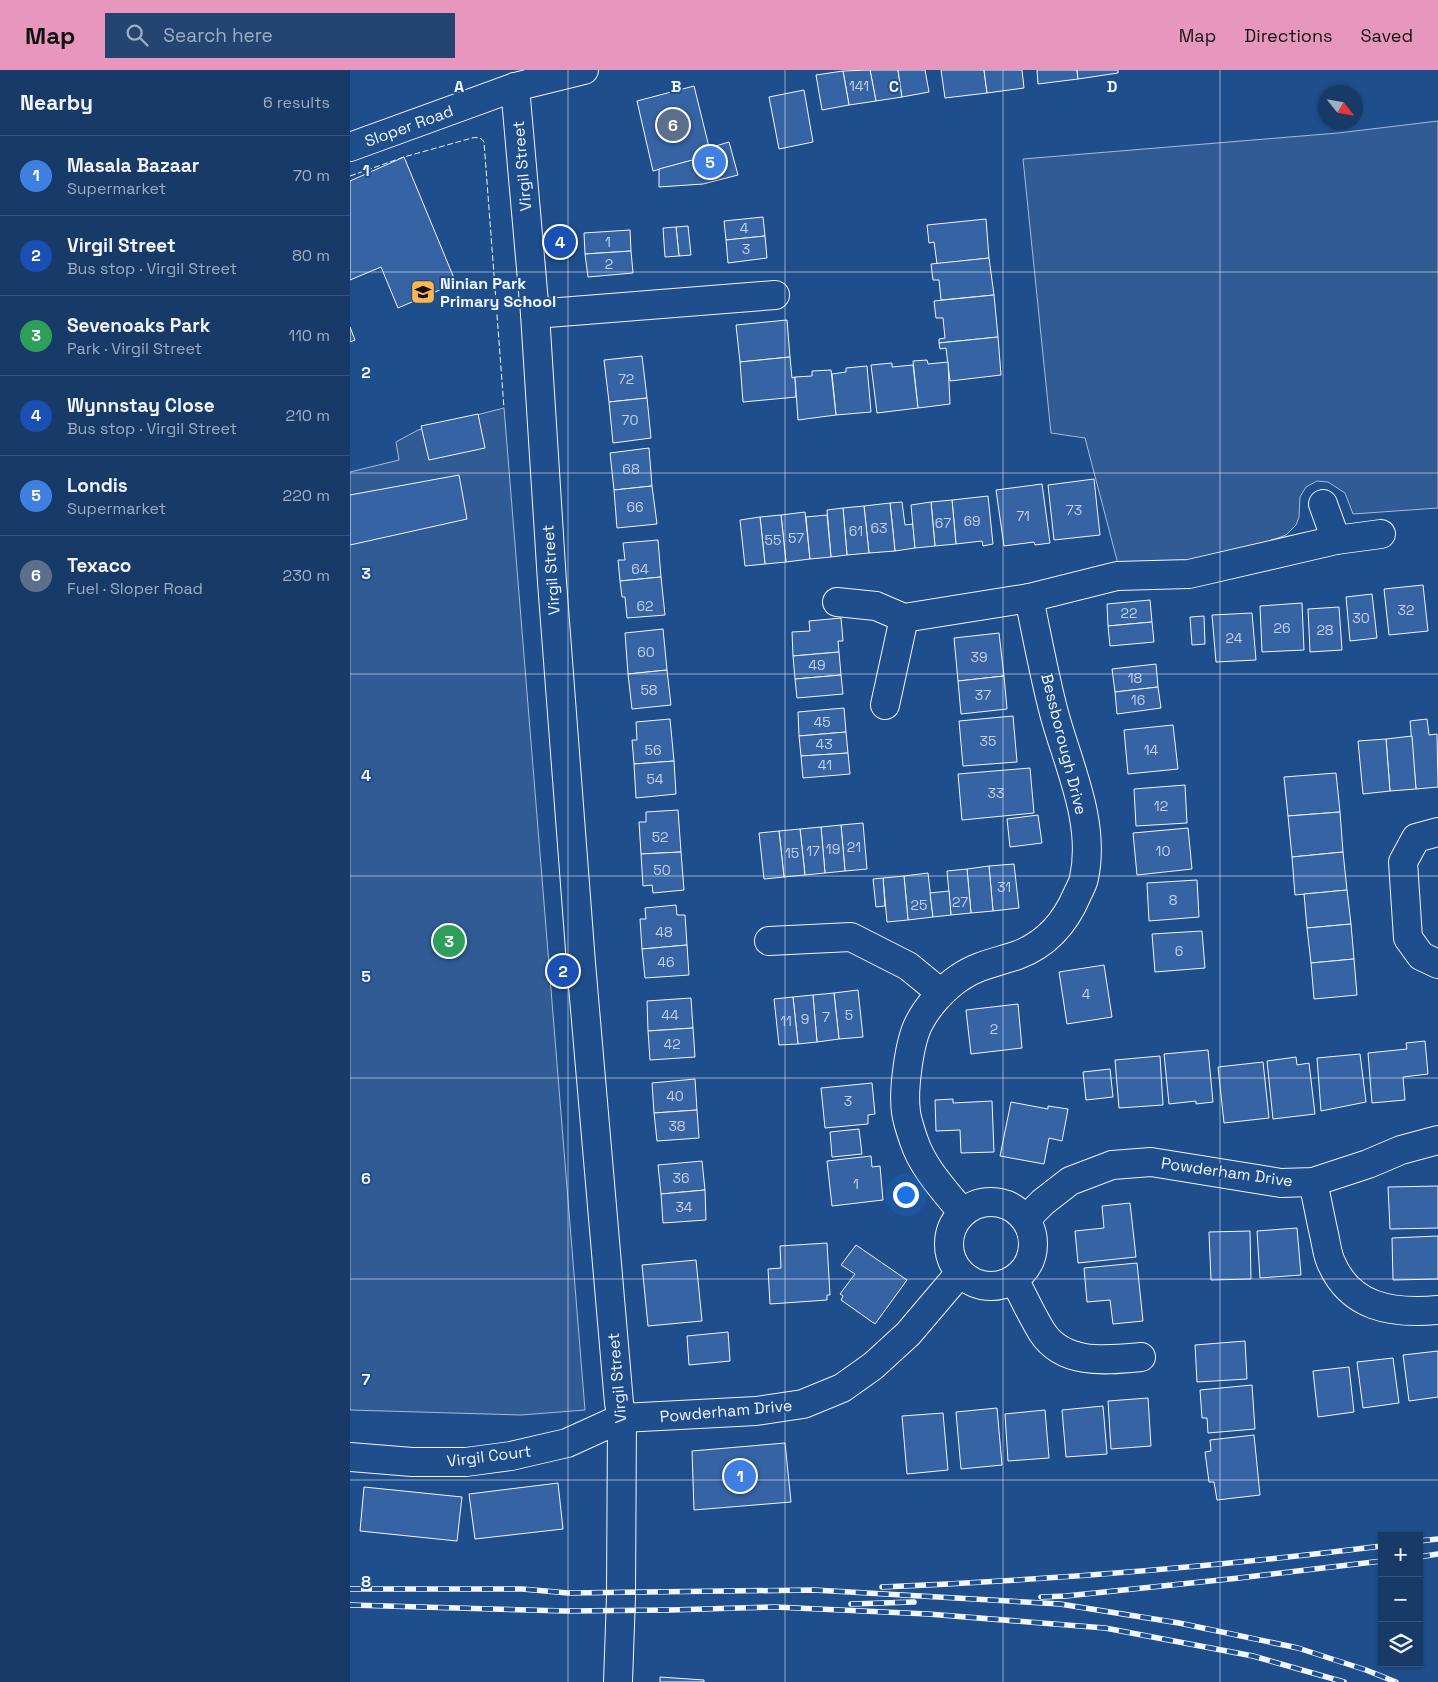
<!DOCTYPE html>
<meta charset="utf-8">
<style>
body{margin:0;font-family:"Space Grotesk",sans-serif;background:#244571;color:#f1f3f6}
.controls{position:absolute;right:15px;bottom:15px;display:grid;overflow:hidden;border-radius:0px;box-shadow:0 1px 4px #0004}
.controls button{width:45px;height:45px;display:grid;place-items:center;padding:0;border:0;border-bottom:1px solid #36547d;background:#173a69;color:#f1f3f6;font:25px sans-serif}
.compass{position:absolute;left:968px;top:15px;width:45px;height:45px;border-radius:50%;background:#173a69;box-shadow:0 1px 4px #0004;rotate:121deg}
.you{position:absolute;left:555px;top:1124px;width:18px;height:18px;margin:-12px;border:4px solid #fff;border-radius:50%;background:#1a73e8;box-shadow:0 0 0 8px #1a73e833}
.badge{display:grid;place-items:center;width:32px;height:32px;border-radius:50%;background:#e797bd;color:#fff;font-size:16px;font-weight:700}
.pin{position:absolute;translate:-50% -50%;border:2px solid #fff;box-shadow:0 1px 5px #0006}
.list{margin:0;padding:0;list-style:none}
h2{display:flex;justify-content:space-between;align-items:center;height:65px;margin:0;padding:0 20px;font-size:21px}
h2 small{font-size:16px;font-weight:400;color:#9eadc0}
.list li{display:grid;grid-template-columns:32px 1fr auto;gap:15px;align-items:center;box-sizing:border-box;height:80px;padding:0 20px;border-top:1px solid #36547d}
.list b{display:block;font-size:19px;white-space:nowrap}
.list p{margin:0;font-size:16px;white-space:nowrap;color:#9eadc0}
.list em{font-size:16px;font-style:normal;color:#9eadc0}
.icon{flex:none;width:28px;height:28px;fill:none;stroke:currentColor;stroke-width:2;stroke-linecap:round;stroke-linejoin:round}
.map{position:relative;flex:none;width:1088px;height:1612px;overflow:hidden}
header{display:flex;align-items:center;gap:30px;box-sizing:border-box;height:70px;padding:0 25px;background:#e797bd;color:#111}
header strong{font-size:24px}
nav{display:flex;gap:28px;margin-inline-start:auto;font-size:18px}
.search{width:350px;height:45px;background:#244571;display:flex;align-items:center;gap:12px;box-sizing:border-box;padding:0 18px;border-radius:0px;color:#9eadc0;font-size:19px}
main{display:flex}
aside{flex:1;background:#173a69}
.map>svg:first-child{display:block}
.built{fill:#305b95;stroke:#a8bbd7}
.building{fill:#3563a3;stroke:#f2f6ff}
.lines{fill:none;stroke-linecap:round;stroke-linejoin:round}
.street-casing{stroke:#f2f6ff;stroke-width:30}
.secondary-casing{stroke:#f2f6ff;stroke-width:30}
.street{stroke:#1f4e8c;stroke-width:28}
.secondary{stroke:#1f4e8c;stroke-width:28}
.rail-casing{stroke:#f2f6ff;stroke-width:5.5}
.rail{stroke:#1f4e8c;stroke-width:4;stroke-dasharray:11;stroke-linecap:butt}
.fence{stroke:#f2f6ff;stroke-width:1;stroke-dasharray:6 2.5;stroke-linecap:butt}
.grid{fill:none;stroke:#f2f6ff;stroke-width:1;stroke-opacity:0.55}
.labels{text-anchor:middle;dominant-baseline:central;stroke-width:4;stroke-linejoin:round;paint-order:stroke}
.number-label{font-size:14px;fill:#c3d1e8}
.street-label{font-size:16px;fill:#f2f6ff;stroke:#1f4e8c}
.poi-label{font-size:16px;font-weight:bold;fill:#f2f6ff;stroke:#1f4e8c;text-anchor:start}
.grid-label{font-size:16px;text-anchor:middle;font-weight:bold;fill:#f2f6ff;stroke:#1f4e8c;stroke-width:4;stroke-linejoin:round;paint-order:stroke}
</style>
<header>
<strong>Map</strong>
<div class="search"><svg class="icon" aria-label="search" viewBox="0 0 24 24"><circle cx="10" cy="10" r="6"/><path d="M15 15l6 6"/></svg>Search here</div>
<nav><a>Map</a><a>Directions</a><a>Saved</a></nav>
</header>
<main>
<aside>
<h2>Nearby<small>6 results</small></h2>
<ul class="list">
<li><span class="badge" style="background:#3f7fe0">1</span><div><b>Masala Bazaar</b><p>Supermarket</p></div><em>70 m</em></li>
<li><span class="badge" style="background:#1a4fb4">2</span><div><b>Virgil Street</b><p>Bus stop · Virgil Street</p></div><em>80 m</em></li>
<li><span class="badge" style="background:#2e9e5b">3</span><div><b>Sevenoaks Park</b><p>Park · Virgil Street</p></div><em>110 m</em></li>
<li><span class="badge" style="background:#1a4fb4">4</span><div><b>Wynnstay Close</b><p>Bus stop · Virgil Street</p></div><em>210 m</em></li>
<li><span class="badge" style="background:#3f7fe0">5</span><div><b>Londis</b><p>Supermarket</p></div><em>220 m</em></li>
<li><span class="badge" style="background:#5c6f8a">6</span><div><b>Texaco</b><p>Fuel · Sloper Road</p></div><em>230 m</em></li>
</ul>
</aside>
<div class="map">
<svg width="1088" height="1612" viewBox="0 0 1088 1612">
<rect width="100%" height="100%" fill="#1f4e8c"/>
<!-- built -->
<g class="built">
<path d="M1088,51V438L1003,444L995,423L978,412L967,411L956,417L950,427L949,447L946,455L936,465L901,478L850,493L768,494L735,368L701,363L673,89L988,63Z"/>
<path d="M154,338L235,1340L171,1345L0,1340V402L49,390L46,372L68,360Z"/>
</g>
<!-- building -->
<g class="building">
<path d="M520,0H548L552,27L526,31Z"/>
<path d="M520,0L526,31L499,35L493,1Z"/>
<path d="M548,0H575L579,22L552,27Z"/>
<path d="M591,0H634L637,23L595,28Z"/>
<path d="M634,0H672L674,18L637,23Z"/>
<path d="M687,0H727L728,9L688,14Z"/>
<path d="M727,0H768V3L728,9Z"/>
<path d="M493,1L499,35L472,40L466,5Z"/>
<path d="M344,16L361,85L303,101L287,31Z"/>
<path d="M454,20L463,72L429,79L419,27Z"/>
<path d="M379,72L388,105L353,114L309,117V99L361,85L359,78Z"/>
<path d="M54,87L106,213L48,238L31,197L0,210V111Z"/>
<path d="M413,147L415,166L376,170L374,151Z"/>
<path d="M636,149L639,188L587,194L584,172L579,173L577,155Z"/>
<path d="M338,156L341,185L329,186L326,157Z"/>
<path d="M326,157L329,186L315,187L313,158Z"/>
<path d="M280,160L281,181L235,184L234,163Z"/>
<path d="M415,166L417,188L378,193L376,170Z"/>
<path d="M281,181L283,203L238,207L235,184Z"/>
<path d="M639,188L644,225L591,230L589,210H583L581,194Z"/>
<path d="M644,225L648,267L589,273V269L595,268L593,248H586L584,231Z"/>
<path d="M437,250L440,287L390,292L386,255Z"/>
<path d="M0,257L5,270L0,272Z"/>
<path d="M648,267L651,305L600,311L596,278L590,279L589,273Z"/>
<path d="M292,286L297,328L259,332L254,290Z"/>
<path d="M440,287L442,308L445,307L446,327L393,332L390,292Z"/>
<path d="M577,290L578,294L598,292L600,334L568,338L563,291Z"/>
<path d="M542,293V297L563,295L568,338L527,343L521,295Z"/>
<path d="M517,296L521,342L486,345L482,304L496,302V298Z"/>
<path d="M481,300L486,345L448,350L445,307L462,306V301Z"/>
<path d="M297,328L301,368L263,373L259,332Z"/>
<path d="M128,344L135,378L79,390L71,356Z"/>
<path d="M299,378L302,416L264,420L260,383Z"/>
<path d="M109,405L117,449L0,475V425Z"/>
<path d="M744,409L750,465L704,470L698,415Z"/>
<path d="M692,414L700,473L685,475L684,472L654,476L646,420Z"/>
<path d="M302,416L307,454L267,458L264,420Z"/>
<path d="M638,426L643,474L633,476L632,471L606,474L602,430Z"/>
<path d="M602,430L606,474L585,476L581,432Z"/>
<path d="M552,432L555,455L563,454L565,478L545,481L540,433Z"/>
<path d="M581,432L585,476L565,478L561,435Z"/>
<path d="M540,433L545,481L519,483L514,436Z"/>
<path d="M514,436L519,483L497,485L493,438Z"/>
<path d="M493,438L497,485L481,487L477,440Z"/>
<path d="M455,442L460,489L436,492L431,445Z"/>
<path d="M431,445L436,492L415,494L410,447Z"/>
<path d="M477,445L481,487L460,489L456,447Z"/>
<path d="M410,447L415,494L395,496L390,450Z"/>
<path d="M308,470L311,507L270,511L268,490H275L273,473Z"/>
<path d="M311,507L315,545L277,548L275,527H272L270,511Z"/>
<path d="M1073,515L1078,561L1039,565L1034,519Z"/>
<path d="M1022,524L1027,568L1000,571L996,527Z"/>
<path d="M800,530L802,552L758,556L757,534Z"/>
<path d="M952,533L954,580L912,582L910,536Z"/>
<path d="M989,537L992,580L960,582L958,539Z"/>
<path d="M902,543L906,590L866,592L862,545Z"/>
<path d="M854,546L855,574L842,575L840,547Z"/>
<path d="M491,548L493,571H488L489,582L443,586L442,562L460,561L459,551Z"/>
<path d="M802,552L804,572L760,576L758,556Z"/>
<path d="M313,559L317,600L278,604L275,563Z"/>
<path d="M649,563L654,606L608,611L604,568Z"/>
<path d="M489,582L491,605L445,609L443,586Z"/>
<path d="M806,594L808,617L765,622L762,599Z"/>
<path d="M317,600L321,635L282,639L278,604Z"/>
<path d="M491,605L493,624L447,628L445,609Z"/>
<path d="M654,606L657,639L611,644L608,611Z"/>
<path d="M808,617L811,638L767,644L765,622Z"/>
<path d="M494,638L496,662L449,666L448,642Z"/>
<path d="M663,646L667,692L613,696L609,651Z"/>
<path d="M320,649L324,691L284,694L282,670H287L286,652Z"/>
<path d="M1077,649L1079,665L1087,664L1088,717L1066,719L1060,651Z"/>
<path d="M823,655L828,699L778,704L774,660Z"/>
<path d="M496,662L498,683L451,686L449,666Z"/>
<path d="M1062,666L1066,719L1040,721L1036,669Z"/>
<path d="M1036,669L1040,721L1013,724L1008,671Z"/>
<path d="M498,683L500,704L453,708L451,686Z"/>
<path d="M324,691L326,724L286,728L284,694Z"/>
<path d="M680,698L684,743L612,750L608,704Z"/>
<path d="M986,703L990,742L938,746L934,707Z"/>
<path d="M835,715L837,753L786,756L784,719Z"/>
<path d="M328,740L331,782L291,784L289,752H296V742Z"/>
<path d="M990,742L993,782L942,787L938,746Z"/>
<path d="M688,745L692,773L660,777L657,749Z"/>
<path d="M513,753L517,799L495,801L491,755Z"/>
<path d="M491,755L495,801L475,803L471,757Z"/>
<path d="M471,757L475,803L455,805L450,759Z"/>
<path d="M838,758L842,799L787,805L783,763Z"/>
<path d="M450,759L455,805L434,807L429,761Z"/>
<path d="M429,761L434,807L414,809L409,763Z"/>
<path d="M331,782L334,820L303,823L302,815L293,816L291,784Z"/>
<path d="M993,782L997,820L945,825L942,787Z"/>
<path d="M664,794L669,838L643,841L639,796Z"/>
<path d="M639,796L643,841L621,843L617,799Z"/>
<path d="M617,799L621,843L601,845L597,801Z"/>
<path d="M578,803L583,847L558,850L554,806Z"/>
<path d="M554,806L558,850L537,852L533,808Z"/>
<path d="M533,808L535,836L526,837L523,809Z"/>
<path d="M847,810L849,847L799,851L797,813Z"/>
<path d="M997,820L1001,854L957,858L954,824Z"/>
<path d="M599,821L601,845L583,847L580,823Z"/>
<path d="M326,835L327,845H335L337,875L292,879L290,849H296L295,838Z"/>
<path d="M1001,854L1004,889L961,893L957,858Z"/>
<path d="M852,861L855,898L805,902L802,864Z"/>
<path d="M337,875L339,905L295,908L292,879Z"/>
<path d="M1004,889L1007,925L964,929L961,893Z"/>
<path d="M754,895L762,947L717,954L709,902Z"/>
<path d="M508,920L513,967L489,969L484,923Z"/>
<path d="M484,923L489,969L467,972L463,925Z"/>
<path d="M463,925L467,972L448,974L443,927Z"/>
<path d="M443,927L448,974L429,975L424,929Z"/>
<path d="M341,928L343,958L298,961L297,931Z"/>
<path d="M668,934L672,978L621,984L616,940Z"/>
<path d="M343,958L345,987L300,990L298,961Z"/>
<path d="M1075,971L1078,1004L1053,1007L1055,1030L1022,1033L1018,983L1057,979L1056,973Z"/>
<path d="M858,980L863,1032L846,1034V1031L819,1034L814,984Z"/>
<path d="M1010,984L1016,1032L971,1041L967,988Z"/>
<path d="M810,986L813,1035L769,1038L765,990Z"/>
<path d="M946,987L947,995L959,993L965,1044L923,1049L917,991Z"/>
<path d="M913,992L919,1048L874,1053L868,997Z"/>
<path d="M760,999L763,1027L736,1030L733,1002Z"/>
<path d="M345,1009L347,1040L304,1043L302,1013Z"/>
<path d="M522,1013L525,1044L518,1045V1054L475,1058L471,1018Z"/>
<path d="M603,1029V1033L642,1031L644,1082L611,1083L610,1060L586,1061L585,1030Z"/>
<path d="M661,1032L698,1039V1036L718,1039L712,1071L699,1068L694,1094L650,1086Z"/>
<path d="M347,1040L349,1068L307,1071L304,1043Z"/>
<path d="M509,1059L512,1084L482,1087L480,1062Z"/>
<path d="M521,1086L522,1097L530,1096L533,1130L482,1136L477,1091Z"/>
<path d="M352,1091L355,1120L311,1124L308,1095Z"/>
<path d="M1088,1116V1158L1040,1159L1038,1117Z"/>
<path d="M355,1120L356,1150L313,1153L311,1124Z"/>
<path d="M780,1133L786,1187L728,1193L725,1161L754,1158L752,1136Z"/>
<path d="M947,1158L951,1205L910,1208L907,1161Z"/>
<path d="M900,1161L901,1209L861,1210L859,1162Z"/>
<path d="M1088,1166V1209L1043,1210L1042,1168Z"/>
<path d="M477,1173L480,1225H477V1230L420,1234L418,1199L431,1198L430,1176Z"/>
<path d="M506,1175L557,1210L525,1254L491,1230L493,1226L490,1224L505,1204L491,1195Z"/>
<path d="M346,1190L352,1251L298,1256L292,1195Z"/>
<path d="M787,1193L793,1251L763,1254L760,1230L737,1232L734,1198Z"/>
<path d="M378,1262L380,1291L339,1295L337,1266Z"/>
<path d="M895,1271L897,1309L847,1312L845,1275Z"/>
<path d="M1088,1281V1327L1059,1331L1053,1285Z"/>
<path d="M1043,1288L1049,1333L1013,1338L1007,1292Z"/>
<path d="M999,1297L1004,1342L968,1347L963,1301Z"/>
<path d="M902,1315L905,1359L858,1363L857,1348H852L850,1320Z"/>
<path d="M798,1328L801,1376L761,1379L758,1331Z"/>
<path d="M753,1336L757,1384L716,1387L712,1340Z"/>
<path d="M647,1338L652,1395L611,1399L606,1342Z"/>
<path d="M695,1340L699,1388L658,1391L655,1344Z"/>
<path d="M593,1343L598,1400L557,1404L552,1346Z"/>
<path d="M904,1365L910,1425L867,1430L864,1412H859L855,1382L861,1381L860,1370Z"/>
<path d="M435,1373L441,1432L344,1440L342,1381Z"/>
<path d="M208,1413L213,1459L125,1469L119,1424Z"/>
<path d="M14,1417L112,1427L107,1471L10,1461Z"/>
<path d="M310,1607L354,1610V1612H310Z"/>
</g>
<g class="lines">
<defs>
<g id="street">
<path d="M165,17L185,244L202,512L231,893L269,1333L272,1348L271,1527L268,1612"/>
<path d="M185,244L425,225"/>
<path d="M973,434L986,470"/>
<path d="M487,532L526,536L554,548L679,528L767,506L839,504L986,470L1031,464"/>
<path d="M535,635L554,548"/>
<path d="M1088,762L1066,768L1053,792L1058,868L1071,886L1088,894"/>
<path d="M419,871L501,867L558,896L591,923"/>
<path d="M963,1112C967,1129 970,1147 974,1164C976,1173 977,1182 980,1190C999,1238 1042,1244 1088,1240"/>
<circle cx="641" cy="1174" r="42"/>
<path d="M612,1142C595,1121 573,1098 564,1071C561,1062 557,1051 556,1042C553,1021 559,972 569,953C577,937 594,918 609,908C627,895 648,892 668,885C697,874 715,853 727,825C729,820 733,814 734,808C746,752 718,695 704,643C694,605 687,566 679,528"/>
<path d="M676,1149L693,1132L720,1111L762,1095L801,1092L931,1113L963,1112L1018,1094L1051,1080L1088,1070"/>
<path d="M665,1211C674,1228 682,1246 692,1262C714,1296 758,1290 791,1287"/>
<path d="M0,1387L62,1392H116L161,1386L217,1373L272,1348L406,1341L453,1334L492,1318L523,1296L558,1264L609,1204"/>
</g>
<path id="secondary" d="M0,77L165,17L234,0"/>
</defs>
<!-- street casing -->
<use href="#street" class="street-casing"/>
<!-- secondary casing -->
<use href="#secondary" class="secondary-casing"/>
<!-- street -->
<use href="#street" class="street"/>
<!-- secondary -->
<use href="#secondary" class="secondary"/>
<defs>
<g id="rail">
<path d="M1069,1471L1088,1469"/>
<path d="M1069,1487L1088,1484"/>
<path d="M532,1517C699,1510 865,1497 1032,1476"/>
<path d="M0,1519H172L218,1523L464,1520L710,1534L829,1553L948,1578L1016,1600L1046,1612"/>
<path d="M691,1527L716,1526L889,1508L1032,1491"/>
<path d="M501,1534L564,1532"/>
<path d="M0,1535L215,1541L320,1540L425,1537L578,1544L755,1558L903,1586L994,1612"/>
</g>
</defs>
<!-- rail casing -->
<use href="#rail" class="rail-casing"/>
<!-- rail -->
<use href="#rail" class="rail"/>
<!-- fence -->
<path class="fence" d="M0,106L54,87L122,68C127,67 131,67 134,72L154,338"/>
</g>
<!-- grid -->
<path class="grid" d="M218,0V1612M435,0V1612M653,0V1612M870,0V1612M0,202H1088M0,403H1088M0,604H1088M0,806H1088M0,1008H1088M0,1209H1088M0,1410H1088"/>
<!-- icons -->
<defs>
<symbol id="school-square" viewBox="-11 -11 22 22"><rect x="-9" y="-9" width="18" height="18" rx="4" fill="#ffb74d" stroke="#1f4e8c"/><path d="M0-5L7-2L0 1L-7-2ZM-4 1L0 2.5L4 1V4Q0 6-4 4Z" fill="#111"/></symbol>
</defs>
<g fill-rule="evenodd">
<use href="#school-square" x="59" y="208" width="28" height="28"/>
</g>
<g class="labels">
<!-- number labels -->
<g class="number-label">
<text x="509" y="16">141</text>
<text x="394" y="158">4</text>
<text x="258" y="172">1</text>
<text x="396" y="179">3</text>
<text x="259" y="194">2</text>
<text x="276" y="309">72</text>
<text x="280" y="350">70</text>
<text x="281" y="399">68</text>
<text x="285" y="437">66</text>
<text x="724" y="440">73</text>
<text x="673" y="446">71</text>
<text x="622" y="451">69</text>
<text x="593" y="453">67</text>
<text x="529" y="458">63</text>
<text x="506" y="461">61</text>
<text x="446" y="468">57</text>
<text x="423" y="470">55</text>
<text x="290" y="499">64</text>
<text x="295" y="536">62</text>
<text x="1056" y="540">32</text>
<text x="779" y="543">22</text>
<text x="1011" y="548">30</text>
<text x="932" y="558">26</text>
<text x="975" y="560">28</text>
<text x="884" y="568">24</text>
<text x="296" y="582">60</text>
<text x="629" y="587">39</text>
<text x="467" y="595">49</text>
<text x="785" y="608">18</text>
<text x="299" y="620">58</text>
<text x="633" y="625">37</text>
<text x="788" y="630">16</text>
<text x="472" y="652">45</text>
<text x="638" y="671">35</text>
<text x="474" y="674">43</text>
<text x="303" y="680">56</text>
<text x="801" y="680">14</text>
<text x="475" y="695">41</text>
<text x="305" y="709">54</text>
<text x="646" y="723">33</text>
<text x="811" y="736">12</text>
<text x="310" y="767">52</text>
<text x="504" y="777">21</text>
<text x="483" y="779">19</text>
<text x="463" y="781">17</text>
<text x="813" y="781">10</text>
<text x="442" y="783">15</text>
<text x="312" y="800">50</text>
<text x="654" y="817">31</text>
<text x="823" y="830">8</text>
<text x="610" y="832">27</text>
<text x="569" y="835">25</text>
<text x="314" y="862">48</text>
<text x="829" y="881">6</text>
<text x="316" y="892">46</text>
<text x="736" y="924">4</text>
<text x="320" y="945">44</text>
<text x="499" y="945">5</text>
<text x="476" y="947">7</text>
<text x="455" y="949">9</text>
<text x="436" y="951">11</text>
<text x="644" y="959">2</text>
<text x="322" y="974">42</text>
<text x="325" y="1026">40</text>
<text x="498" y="1031">3</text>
<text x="327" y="1056">38</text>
<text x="331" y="1108">36</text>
<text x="506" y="1114">1</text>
<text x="334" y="1137">34</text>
</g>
<!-- street labels -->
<g class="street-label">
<text transform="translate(59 56) rotate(-20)">Sloper Road</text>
<text transform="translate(172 96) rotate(-95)">Virgil Street</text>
<text transform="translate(201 500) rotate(-94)">Virgil Street</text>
<text transform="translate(714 674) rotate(76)">Bessborough Drive</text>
<text transform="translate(877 1102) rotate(8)">Powderham Drive</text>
<text transform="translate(267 1308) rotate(-95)">Virgil Street</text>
<text transform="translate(376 1341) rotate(-5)">Powderham Drive</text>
<text transform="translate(139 1386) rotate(-7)">Virgil Court</text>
</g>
<!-- poi labels -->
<g class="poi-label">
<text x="90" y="213">Ninian Park<tspan x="90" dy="18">Primary School</tspan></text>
</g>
</g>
<g class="grid-label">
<text x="109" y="22">A</text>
<text x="326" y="22">B</text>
<text x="544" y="22">C</text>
<text x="762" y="22">D</text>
<text x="16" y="106">1</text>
<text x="16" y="308">2</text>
<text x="16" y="509">3</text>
<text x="16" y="711">4</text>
<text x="16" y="912">5</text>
<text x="16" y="1114">6</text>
<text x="16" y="1315">7</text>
<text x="16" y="1517">8</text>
</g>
</svg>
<div class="controls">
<button>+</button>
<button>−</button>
<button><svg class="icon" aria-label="layers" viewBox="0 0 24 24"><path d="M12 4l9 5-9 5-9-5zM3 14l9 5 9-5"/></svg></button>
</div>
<svg class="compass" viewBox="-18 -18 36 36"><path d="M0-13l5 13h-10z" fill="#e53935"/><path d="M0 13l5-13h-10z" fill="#9eadc0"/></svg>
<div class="you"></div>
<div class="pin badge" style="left:390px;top:1406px;background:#3f7fe0">1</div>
<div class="pin badge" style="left:213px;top:901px;background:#1a4fb4">2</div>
<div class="pin badge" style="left:99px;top:871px;background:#2e9e5b">3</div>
<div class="pin badge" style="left:210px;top:172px;background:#1a4fb4">4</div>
<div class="pin badge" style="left:360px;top:92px;background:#3f7fe0">5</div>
<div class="pin badge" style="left:323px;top:55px;background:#5c6f8a">6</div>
</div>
</main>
